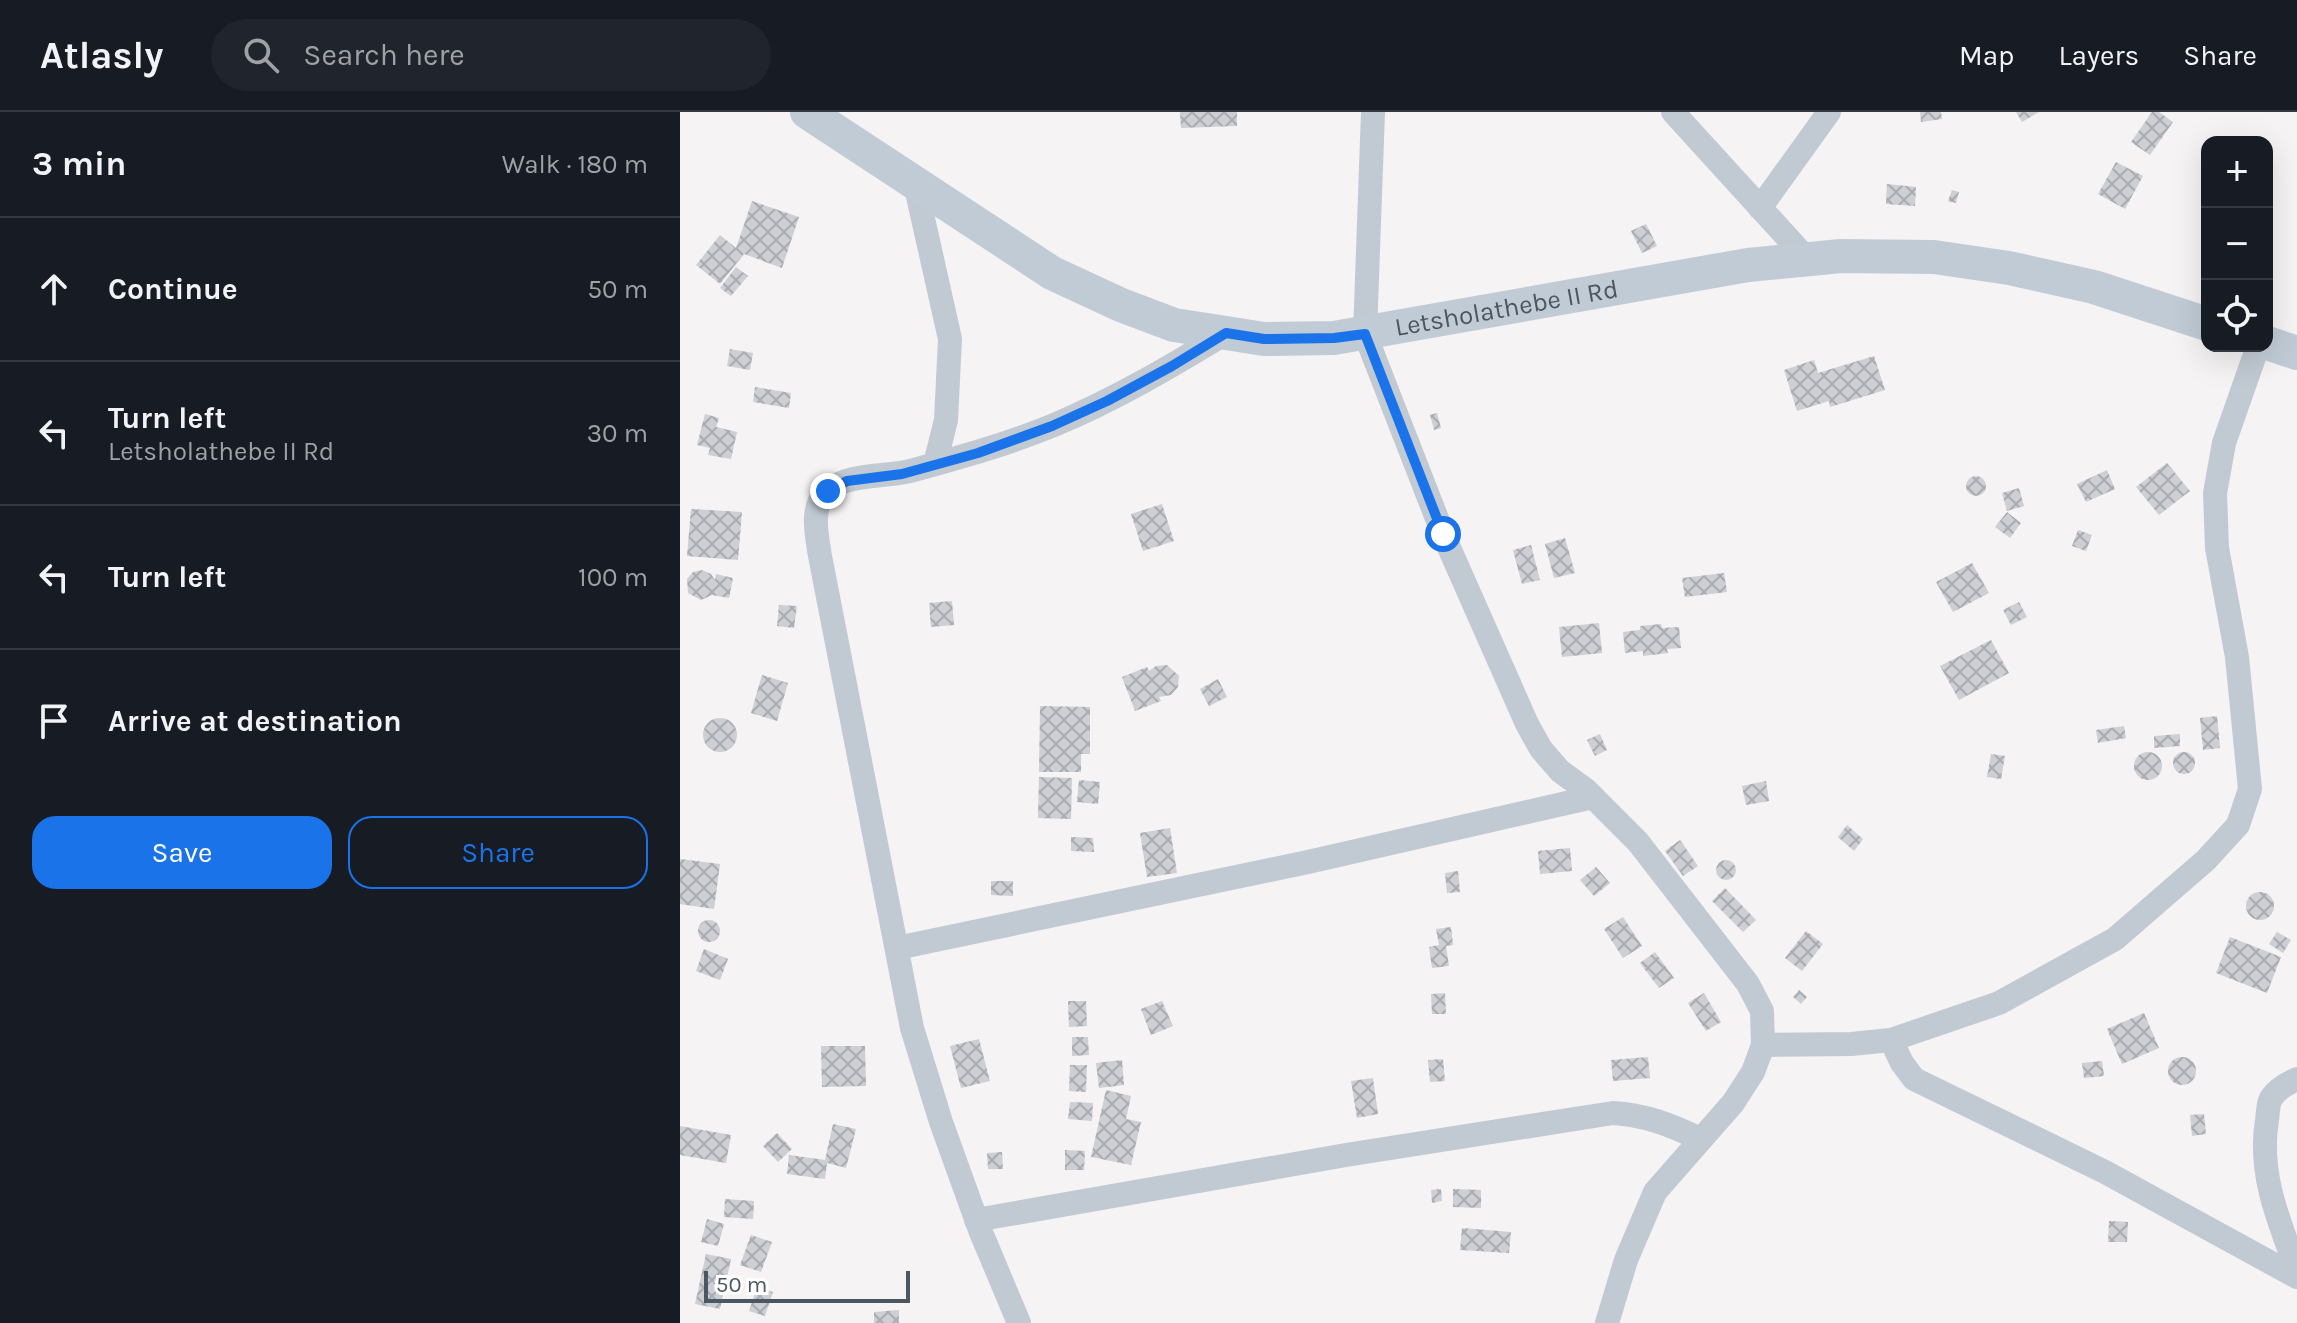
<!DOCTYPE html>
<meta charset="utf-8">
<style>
body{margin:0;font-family:Karla,sans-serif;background:#20242c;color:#f1f3f6}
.controls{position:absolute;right:24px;top:24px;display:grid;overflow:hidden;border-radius:16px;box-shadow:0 8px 32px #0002}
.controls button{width:72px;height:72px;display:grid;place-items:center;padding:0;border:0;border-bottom:2px solid #363941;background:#171b24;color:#f1f3f6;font:40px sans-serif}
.scale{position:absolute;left:24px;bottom:20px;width:206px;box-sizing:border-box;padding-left:8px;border:4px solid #4a5661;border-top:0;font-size:22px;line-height:28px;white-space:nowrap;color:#4a5661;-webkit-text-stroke:6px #fff;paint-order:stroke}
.stop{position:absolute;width:24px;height:24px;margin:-18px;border:6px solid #1a73e8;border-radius:50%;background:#fff}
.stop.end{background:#1a73e8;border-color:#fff;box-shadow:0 2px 8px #0008}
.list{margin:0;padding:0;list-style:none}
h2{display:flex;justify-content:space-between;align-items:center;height:104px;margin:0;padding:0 32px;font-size:34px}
h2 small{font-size:26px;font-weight:400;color:#9ea1a6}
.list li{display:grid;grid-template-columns:52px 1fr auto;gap:24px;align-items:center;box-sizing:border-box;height:144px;padding:0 32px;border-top:2px solid #363941}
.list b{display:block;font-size:30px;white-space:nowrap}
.list p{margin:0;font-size:26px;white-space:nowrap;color:#9ea1a6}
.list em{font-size:26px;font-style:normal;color:#9ea1a6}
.actions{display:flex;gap:16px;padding:24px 32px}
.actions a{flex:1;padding:18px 0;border:2px solid #1a73e8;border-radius:24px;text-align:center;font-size:28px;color:#1a73e8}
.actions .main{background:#1a73e8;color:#fff}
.icon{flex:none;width:44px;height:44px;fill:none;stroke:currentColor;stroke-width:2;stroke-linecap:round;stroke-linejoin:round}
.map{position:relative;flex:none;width:1617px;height:1211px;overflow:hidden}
header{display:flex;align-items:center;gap:48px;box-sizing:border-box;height:112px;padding:0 40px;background:#171b24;border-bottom:2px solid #363941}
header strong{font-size:38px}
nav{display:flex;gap:44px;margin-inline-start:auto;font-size:28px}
.search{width:560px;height:72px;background:#20242c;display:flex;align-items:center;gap:20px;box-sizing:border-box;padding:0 28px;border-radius:44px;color:#9ea1a6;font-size:30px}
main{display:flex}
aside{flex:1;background:#171b24}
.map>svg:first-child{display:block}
.building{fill:url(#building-cross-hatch)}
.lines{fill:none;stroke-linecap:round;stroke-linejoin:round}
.street{stroke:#c1cad2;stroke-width:24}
.secondary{stroke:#c1cbd6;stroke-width:34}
.route{stroke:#1a73e8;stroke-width:10}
.labels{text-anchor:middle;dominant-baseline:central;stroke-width:8;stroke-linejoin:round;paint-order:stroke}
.street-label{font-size:26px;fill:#4a5661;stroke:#fff}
</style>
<header>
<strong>Atlasly</strong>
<div class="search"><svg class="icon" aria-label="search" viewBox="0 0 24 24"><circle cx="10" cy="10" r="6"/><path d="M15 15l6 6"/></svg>Search here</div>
<nav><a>Map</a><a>Layers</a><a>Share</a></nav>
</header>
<main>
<aside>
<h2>3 min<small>Walk · 180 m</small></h2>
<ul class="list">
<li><svg class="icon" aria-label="ahead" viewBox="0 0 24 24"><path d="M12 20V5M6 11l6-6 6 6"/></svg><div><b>Continue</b></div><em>50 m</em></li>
<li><svg class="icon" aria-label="left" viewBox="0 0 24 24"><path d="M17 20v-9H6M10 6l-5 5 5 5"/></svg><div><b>Turn left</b><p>Letsholathebe II Rd</p></div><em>30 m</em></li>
<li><svg class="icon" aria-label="left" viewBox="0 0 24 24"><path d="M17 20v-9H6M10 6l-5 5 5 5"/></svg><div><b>Turn left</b></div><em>100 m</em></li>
<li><svg class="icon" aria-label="arrive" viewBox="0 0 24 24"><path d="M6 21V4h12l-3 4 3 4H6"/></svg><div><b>Arrive at destination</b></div></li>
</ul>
<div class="actions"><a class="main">Save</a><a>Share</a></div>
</aside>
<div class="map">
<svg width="1617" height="1211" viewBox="0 0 1617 1211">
<defs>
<pattern id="building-cross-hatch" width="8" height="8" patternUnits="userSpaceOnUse" patternTransform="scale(2)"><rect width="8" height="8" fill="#cdcfd5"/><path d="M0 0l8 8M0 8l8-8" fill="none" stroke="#a8abb0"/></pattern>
</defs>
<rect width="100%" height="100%" fill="#f5f3f3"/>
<!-- building -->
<g class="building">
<path d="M500,0H557V14L501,16Z"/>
<path d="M1240,0H1261L1262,7L1241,10Z"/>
<path d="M1336,0H1359L1342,10Z"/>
<path d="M1472,0H1479L1493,10L1470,43L1451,30Z"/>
<path d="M1436,50L1463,64L1445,97L1418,82Z"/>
<path d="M1207,72L1236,75L1235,94L1206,92Z"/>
<path d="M1272,78L1279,80L1276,91L1268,89Z"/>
<path d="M72,89L119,105L102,156L64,142L40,172L16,153L40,123L56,136Z"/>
<path d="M966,112L977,134L962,141L951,119Z"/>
<path d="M56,155L68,164L51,184L40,176Z"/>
<path d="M50,237L73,241L70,258L47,254Z"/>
<path d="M1194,244L1205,278L1150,295L1149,289L1117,299L1104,258L1134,248L1138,261Z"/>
<path d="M75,275L111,281L109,296L73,290Z"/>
<path d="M757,301L761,316L754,318L750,303Z"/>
<path d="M25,302L39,306L36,315L57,320L51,347L28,343L30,336L17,333Z"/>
<path d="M1487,351L1510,379L1479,403L1456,375Z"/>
<path d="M1427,358L1435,377L1406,390L1397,372Z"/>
<circle cx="1296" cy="374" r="10"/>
<path d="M1339,376L1344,394L1327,399L1322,381Z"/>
<path d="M482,392L494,429L463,439L451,402Z"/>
<path d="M11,397L62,400L58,448L7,444Z"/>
<path d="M1327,400L1341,411L1330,426L1315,415Z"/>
<path d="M1398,418L1412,423L1406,439L1392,434Z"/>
<path d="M885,426L895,461L874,466L865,432Z"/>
<path d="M851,433L860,468L842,472L833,438Z"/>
<path d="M1292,451L1309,481L1273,500L1256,470Z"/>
<path d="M22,458L31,462L35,468L36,462L53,466L49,486L32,483L21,488L8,481L7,467L13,460Z"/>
<path d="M1044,461L1047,480L1005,485L1002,466Z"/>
<path d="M272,489L274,513L251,515L249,491Z"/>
<path d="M1339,490L1347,505L1331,513L1323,498Z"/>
<path d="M99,493L117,494L114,516L97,514Z"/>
<path d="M919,511L922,541L882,545L879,515Z"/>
<path d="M981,512L982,516L999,515L1001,536L987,537L988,541L963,544V539L945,541L943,520L960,518V514Z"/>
<path d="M1311,528L1329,561L1279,588L1260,554Z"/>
<path d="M487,553L499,564L498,575L491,583L479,585L481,589L455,599L442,565L467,555L469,559L476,554Z"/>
<path d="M82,563L108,571L97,609L71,601Z"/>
<path d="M538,567L547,585L529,594L520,577Z"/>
<path d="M360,594L410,595V642H401V660H359Z"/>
<path d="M1537,604L1540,636L1523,638L1520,606Z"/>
<circle cx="40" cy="623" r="17"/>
<path d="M1444,614L1446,626L1418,631L1416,618Z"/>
<path d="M920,622L927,638L915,644L907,628Z"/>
<path d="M1500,622V634L1474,636V624Z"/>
<circle cx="1504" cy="651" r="11"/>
<circle cx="1468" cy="654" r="14"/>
<path d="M1311,642L1325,644L1321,667L1307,665Z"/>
<path d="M359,665L392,666L391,707L358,706Z"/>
<path d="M399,668L420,670L418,692L397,690Z"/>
<path d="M1086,669L1089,689L1066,693L1062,674Z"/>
<path d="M1167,713L1183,727L1174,739L1158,725Z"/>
<path d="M490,716L497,761L467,765L460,721Z"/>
<path d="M391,725L413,726L414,740L391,739Z"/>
<path d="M1000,728L1018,754L1003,764L985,739Z"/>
<path d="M890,736L892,759L860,762L858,739Z"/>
<path d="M0,747L40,752L34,797L0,792Z"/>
<circle cx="1046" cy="758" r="10"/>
<path d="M916,755L930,771L914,784L900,768Z"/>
<path d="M778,759L780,780L767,781L765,761Z"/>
<path d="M311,769H333V784L311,783Z"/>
<path d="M1045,776L1076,808L1063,820L1032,789Z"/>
<circle cx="1580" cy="794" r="14"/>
<path d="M943,805L962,834L943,846L924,817Z"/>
<circle cx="29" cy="819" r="11"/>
<path d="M771,815L773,833L766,834L769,854L752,856L749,835L759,833L756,817Z"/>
<path d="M1126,819L1143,832L1122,859L1105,846Z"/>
<path d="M1597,820L1611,828L1603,841L1589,832Z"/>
<path d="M1550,825L1601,845L1587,881L1536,861Z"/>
<path d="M24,837L48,847L40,868L16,859Z"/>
<path d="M975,840L994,866L979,876L960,851Z"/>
<path d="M1119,878L1127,885L1121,892L1113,885Z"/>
<path d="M765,881L766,902H752L751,882Z"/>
<path d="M1024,881L1041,910L1026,919L1008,891Z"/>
<path d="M388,889H406L407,914L389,915Z"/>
<path d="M482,889L493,914L471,923L461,897Z"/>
<path d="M1464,901L1479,936L1442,952L1427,917Z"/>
<path d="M392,925H408L409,943L392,944Z"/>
<path d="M299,927L310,969L281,976L270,934Z"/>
<path d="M141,934H185L186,974L142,975Z"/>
<path d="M968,945L970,966L933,969L931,948Z"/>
<circle cx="1502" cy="959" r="14"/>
<path d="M763,947L765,969L750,970L748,948Z"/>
<path d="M442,948L444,973L419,976L416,951Z"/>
<path d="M1422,949L1424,964L1404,966L1402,951Z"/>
<path d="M390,953H407L406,980L389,979Z"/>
<path d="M693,966L698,1002L677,1006L671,969Z"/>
<path d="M426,978L451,984L446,1007L461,1010L451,1053L411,1045Z"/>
<path d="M390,990L413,991L412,1009L388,1007Z"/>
<path d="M1524,1002L1526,1022L1512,1024L1510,1003Z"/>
<path d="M153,1012L176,1017L166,1056L147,1051L145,1067L107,1062L109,1043L145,1048Z"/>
<path d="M0,1014L51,1023L46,1051L0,1043Z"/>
<path d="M97,1021L112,1037L98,1050L83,1034Z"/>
<path d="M385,1038L405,1039L404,1058H385Z"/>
<path d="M322,1040L323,1057H308L307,1041Z"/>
<path d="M761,1077L762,1089L752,1091L751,1078Z"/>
<path d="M773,1077L801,1078V1096L773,1095Z"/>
<path d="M45,1087L74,1089L73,1107L44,1105Z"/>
<path d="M27,1107L44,1112L38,1134L21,1130Z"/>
<path d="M1429,1109L1448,1110L1447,1130H1428Z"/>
<path d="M782,1116L831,1120L829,1141L780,1138Z"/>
<path d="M71,1123L92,1130L81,1160L60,1153Z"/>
<path d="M26,1142L51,1147L40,1197L15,1192Z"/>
<path d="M77,1175L93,1180L85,1204L69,1199Z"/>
<path d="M219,1198V1211H194V1200Z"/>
</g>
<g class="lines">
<!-- street -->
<g class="street">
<path d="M693,0L685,222L763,422L847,612L861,637L880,659L906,678L958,730L1068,872L1082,899L1083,933L1073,960L1053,991L975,1080L946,1148L927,1211"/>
<path d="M993,0L1127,147"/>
<path d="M235,71L270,227L266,308L255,352"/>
<path d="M1080,96L1149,0"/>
<path d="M217,836L628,750L913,685"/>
<path d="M1211,928L1222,951L1234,967L1425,1060L1617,1165"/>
<path d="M1083,933L1171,932L1211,928L1319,891L1435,827L1526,748L1558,713L1570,677L1557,545L1537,436L1535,381L1544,331L1578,234"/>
<path d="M1617,967C1608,971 1598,976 1592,985C1588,990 1588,1001 1587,1008C1578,1061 1599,1110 1617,1158"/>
<path d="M296,1108L666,1043L933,1001C966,1003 991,1013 1020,1027"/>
<path d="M339,1211L300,1118L261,1010L232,916L140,444C137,424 130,396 146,380C168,360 207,366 234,358C281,345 328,332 374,313C434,288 490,255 546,221"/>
</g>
<!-- secondary -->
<g class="secondary">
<path id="s1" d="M127,0L372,161L441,193L494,213L546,221L584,227L654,226L1068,153L1161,144L1254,145L1329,156L1414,175L1527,212"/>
<path d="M1587,231L1617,241"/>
</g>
</g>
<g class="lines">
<!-- route -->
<path class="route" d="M148,379L167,369L222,362L298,341L372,314L427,289L492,254L546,221L584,227L654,226L685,222L763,422"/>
</g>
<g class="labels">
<!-- street labels -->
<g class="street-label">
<text stroke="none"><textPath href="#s1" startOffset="762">Letsholathebe II Rd</textPath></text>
</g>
</g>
</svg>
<div class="controls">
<button>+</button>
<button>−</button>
<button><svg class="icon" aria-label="locate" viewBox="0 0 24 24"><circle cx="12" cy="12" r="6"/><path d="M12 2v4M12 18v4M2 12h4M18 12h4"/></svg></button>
</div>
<div class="scale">50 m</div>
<div class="stop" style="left:763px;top:422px"></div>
<div class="stop end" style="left:148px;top:379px"></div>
</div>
</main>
